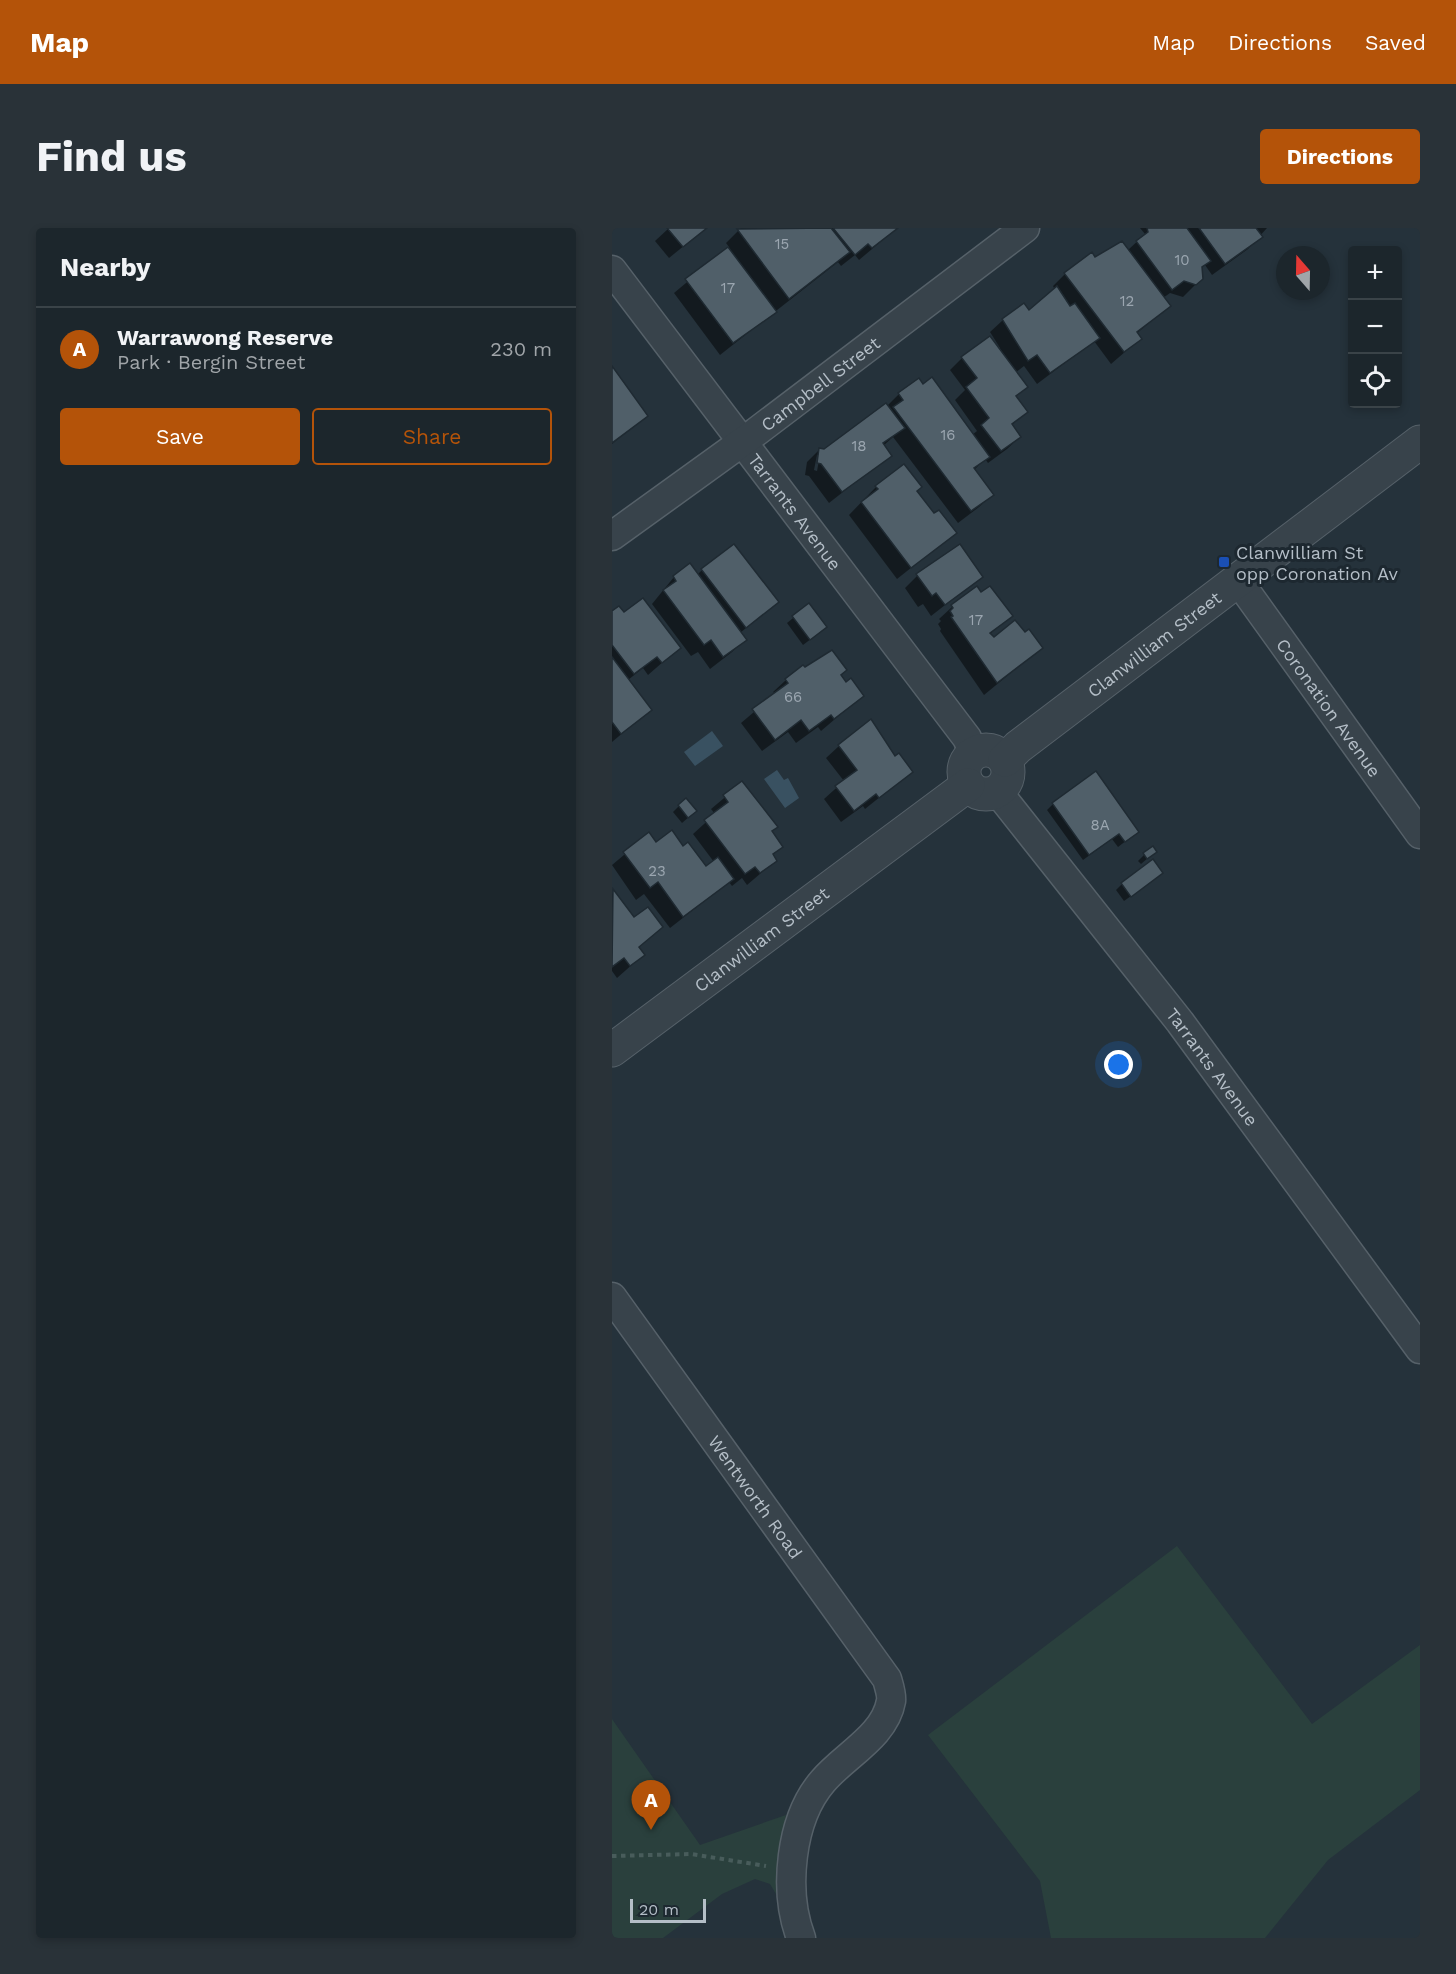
<!DOCTYPE html>
<meta charset="utf-8">
<style>
body{margin:0;font-family:"Work Sans",sans-serif;background:#293238;color:#f1f3f6}
.controls{position:absolute;right:18px;top:18px;display:grid;overflow:hidden;border-radius:6px;box-shadow:0 3px 9px #0003}
.controls button{width:54px;height:54px;display:grid;place-items:center;padding:0;border:0;border-bottom:2px solid #3a4348;background:#1c262c;color:#f1f3f6;font:30px sans-serif}
.compass{position:absolute;left:664px;top:18px;width:54px;height:54px;border-radius:50%;background:#1c262c;box-shadow:0 3px 9px #0003;rotate:340deg}
.scale{position:absolute;left:18px;bottom:15px;width:76px;box-sizing:border-box;padding-left:6px;border:3px solid #b4bec7;border-top:0;font-size:16px;line-height:21px;white-space:nowrap;color:#b4bec7;-webkit-text-stroke:4px #1d2830;paint-order:stroke}
.you{position:absolute;left:507px;top:837px;width:21px;height:21px;margin:-15px;border:4px solid #fff;border-radius:50%;background:#1a73e8;box-shadow:0 0 0 9px #1a73e833}
.badge{display:grid;place-items:center;width:39px;height:39px;border-radius:50%;background:#b45309;color:#fff;font-size:20px;font-weight:700}
.pin{position:absolute;translate:-50% -50px;filter:drop-shadow(0 2px 3px #0008)}
.pin::after{content:'';position:absolute;top:32px;width:21px;height:18px;background:inherit;clip-path:polygon(0 0,100% 0,50% 100%)}
.list{margin:0;padding:0;list-style:none}
h2{display:flex;justify-content:space-between;align-items:center;height:78px;margin:0;padding:0 24px;font-size:26px}
h2 small{font-size:20px;font-weight:400;color:#a0a5a9}
.list li{display:grid;grid-template-columns:39px 1fr auto;gap:18px;align-items:center;box-sizing:border-box;height:84px;padding:0 24px;border-top:2px solid #3a4348}
.list b{display:block;font-size:22px;white-space:nowrap}
.list p{margin:0;font-size:20px;white-space:nowrap;color:#a0a5a9}
.list em{font-size:20px;font-style:normal;color:#a0a5a9}
.actions{display:flex;gap:12px;padding:18px 24px}
.actions a{flex:1;padding:14px 0;border:2px solid #b45309;border-radius:6px;text-align:center;font-size:21px;color:#b45309}
.actions .main{background:#b45309;color:#fff}
.icon{flex:none;width:33px;height:33px;fill:none;stroke:currentColor;stroke-width:2;stroke-linecap:round;stroke-linejoin:round}
.map{position:relative;flex:none;width:808px;height:1710px;overflow:hidden;border-radius:6px}
header{display:flex;align-items:center;gap:36px;box-sizing:border-box;height:84px;padding:0 30px;background:#b45309;color:#fff}
header strong{font-size:28px}
nav{display:flex;gap:33px;margin-inline-start:auto;font-size:21px}
.intro{display:flex;align-items:center;justify-content:space-between;box-sizing:border-box;height:144px;padding:0 36px}
h1{margin:0;font-size:42px}
.button{padding:15px 27px;border-radius:6px;background:#b45309;color:#fff;font-size:21px;font-weight:700}
main{display:flex;gap:36px;padding:0 36px}
aside{flex:1;background:#1c262c;border-radius:6px;box-shadow:0 3px 9px #0003}
.map>svg:first-child{display:block}
.green{fill:#2a403d}
.water{fill:#395161}
.shadow{fill:#0007;fill-rule:evenodd}
.building{fill:#505f69;stroke:#1f2a32;stroke-width:1.5}
.lines{fill:none;stroke-linecap:round;stroke-linejoin:round}
.minor-casing{stroke:#566169;stroke-width:31}
.tertiary-casing{stroke:#566169;stroke-width:35}
.path{stroke:#485c5b;stroke-width:4;stroke-dasharray:4.5 4.5;stroke-linecap:butt}
.minor{stroke:#38434b;stroke-width:28}
.tertiary{stroke:#38434b;stroke-width:33}
.transit-dot{fill:#1a4fb4;stroke:#1d2830;stroke-width:2}
.labels{text-anchor:middle;dominant-baseline:central;stroke-width:6;stroke-linejoin:round;paint-order:stroke}
.number-label{font-size:15px;fill:#9ba6b0}
.street-label{font-size:18px;fill:#b4bec7;stroke:#1d2830}
.poi-label{font-size:18px;fill:#b4bec7;stroke:#1d2830;text-anchor:start}
</style>
<header>
<strong>Map</strong>
<nav><a>Map</a><a>Directions</a><a>Saved</a></nav>
</header>
<div class="intro"><h1>Find us</h1><a class="button">Directions</a></div>
<main>
<aside>
<h2>Nearby<small></small></h2>
<ul class="list">
<li><span class="badge">A</span><div><b>Warrawong Reserve</b><p>Park · Bergin Street</p></div><em>230 m</em></li>
</ul>
<div class="actions"><a class="main">Save</a><a>Share</a></div>
</aside>
<div class="map">
<svg width="808" height="1710" viewBox="0 0 808 1710">
<rect width="100%" height="100%" fill="#25323b"/>
<!-- green -->
<g class="green">
<path d="M565,1318L700,1496L808,1417V1562L716,1632L653,1710H439L428,1653L316,1507Z"/>
<path d="M0,1491L88,1617L174,1587L166,1630L164,1666L158,1656L143,1651L110,1666L51,1710H0Z"/>
</g>
<!-- water -->
<g class="water">
<path d="M100,503L111,518L83,538L72,524Z"/>
<path d="M165,542L172,552L176,550L187,570L173,580L152,551Z"/>
</g>
<!-- shadow -->
<g class="shadow">
<path d="M57,0H94L57,30L43,13Z"/>
<path d="M129,0H285L247,32L243,27L229,38L226,34L108,127L62,65L117,19L114,15Z"/>
<path d="M528,0H655L636,21L600,47L593,37L588,41L589,51L571,69L558,65L551,70L557,78L524,106L528,111L499,136L482,113L425,156L412,138L403,145L414,159L403,169L414,183L399,198L408,209L395,221L376,235L373,231L362,242L380,267L367,279L346,295L281,209L271,218L278,227L217,275L197,248L193,247L195,234L208,221L212,222L275,178L287,166L360,207L365,203L343,172L353,162L338,142L350,130L388,120L378,104L391,92L417,84L443,62L441,58L453,46L483,31L495,22L497,25L515,23L533,6ZM205,227H208L205,243L202,242Z"/>
<path d="M0,141L34,188L0,216Z"/>
<path d="M264,259L303,263L322,287L343,305L285,351L237,287Z"/>
<path d="M347,318L369,349L319,388L311,376L306,379L293,360L305,348Z"/>
<path d="M90,342L165,374L128,405L133,411L120,424L98,441L86,424L79,428L40,376L62,349L85,347Z"/>
<path d="M364,360L399,388L378,406L381,411L429,420L372,467L328,403L329,401L326,396L329,393L327,391L340,379Z"/>
<path d="M197,377L208,404L191,417L175,395Z"/>
<path d="M0,385L12,386L67,420L36,447L31,440L16,452L38,482L0,514Z"/>
<path d="M227,447L234,456L250,468L209,503L206,499L184,515L176,504L150,523L129,495L163,466L161,464L174,452Z"/>
<path d="M227,518L283,530L299,544L253,581L251,578L229,594L212,571L232,553L214,530Z"/>
<path d="M130,555L169,618L160,628L163,633L135,657L130,650L120,658L117,654L58,700L32,666L24,672L0,637L37,606L44,616L71,620L94,640L102,634L81,606L103,586L99,581Z"/>
<path d="M441,576L519,609L506,619L500,611L471,632L435,582Z"/>
<path d="M67,578L77,589L70,595L61,584Z"/>
<path d="M543,624L529,636L526,633L532,627Z"/>
<path d="M543,651L512,673L504,662L510,656Z"/>
<path d="M0,665L36,711L26,720L31,727L5,750L0,743Z"/>
</g>
<!-- building -->
<g class="building">
<path d="M55,0H95L71,19Z"/>
<path d="M219,0L238,24L177,71L125,1Z"/>
<path d="M221,0H286L260,20L256,16L243,27Z"/>
<path d="M575,0L599,33L590,39L591,51L584,57L572,53L560,62L524,13L536,4L535,0Z"/>
<path d="M587,0H644L651,9L613,36Z"/>
<path d="M510,13L559,78L525,104L530,111L512,124L452,45L480,24L483,29Z"/>
<path d="M116,19L165,84L121,115L73,51Z"/>
<path d="M445,58L458,78L463,75L488,110L438,145L425,127L416,133L390,91L412,75L417,82Z"/>
<path d="M378,108L416,159L404,168L416,184L400,196L409,209L389,223L369,197L377,190L354,159L365,150L349,129Z"/>
<path d="M0,138L36,188L0,215Z"/>
<path d="M320,149L378,229L362,240L382,267L359,283L281,179L291,172L286,165L307,150L311,156Z"/>
<path d="M274,175L293,200L271,215L280,228L230,264L209,236L205,235L207,220L212,221Z"/>
<path d="M292,236L310,259L305,263L322,285L327,282L345,305L299,340L249,274L266,261L263,258Z"/>
<path d="M122,316L167,374L134,400L89,341Z"/>
<path d="M348,316L371,349L333,377L324,365L320,368L304,346Z"/>
<path d="M78,335L135,412L111,429L99,412L92,417L51,362L64,353L61,348Z"/>
<path d="M365,358L369,364L378,358L401,388L378,405L382,409L403,392L413,404L417,401L431,420L385,455L339,389L341,388L338,383L341,380L339,377Z"/>
<path d="M31,370L69,420L50,435L45,429L22,446L0,417V383L7,378L12,384Z"/>
<path d="M197,375L215,399L198,412L180,388Z"/>
<path d="M220,422L235,442L229,447L234,454L239,450L252,468L222,491L219,487L197,503L189,492L163,512L140,481L176,455L173,451L191,437L193,439Z"/>
<path d="M0,429L40,482L9,506L0,494Z"/>
<path d="M259,491L283,528L287,525L301,544L267,570L264,566L242,583L223,558L245,542L226,517Z"/>
<path d="M484,543L527,604L513,614L507,606L477,627L440,575Z"/>
<path d="M130,553L166,599L160,603L171,619L161,626L165,633L148,645L143,639L133,646L92,592L116,574L111,567Z"/>
<path d="M74,570L85,583L76,590L66,577Z"/>
<path d="M60,602L71,618L76,614L94,638L106,629L122,651L71,689L46,654L38,660L11,624L37,604L44,614Z"/>
<path d="M541,618L545,624L535,631L531,625Z"/>
<path d="M541,631L551,645L519,669L509,655Z"/>
<path d="M1,661L22,689L36,679L51,699L27,719L33,727L18,738L12,730L0,739Z"/>
</g>
<g class="lines">
<defs>
<g id="minor">
<path id="s1" d="M0,42L355,510L362,526"/>
<path id="s2" d="M0,308L144,204L413,0"/>
<path id="s3" d="M625,351L808,606"/>
<path id="s4" d="M385,563L568,794L808,1121"/>
<path id="s5" d="M0,1069L275,1451C277,1458 280,1467 279,1473C273,1508 233,1527 211,1553C178,1591 171,1663 189,1710"/>
</g>
<g id="tertiary">
<circle cx="374" cy="544" r="22"/>
<path id="s6" d="M393,532L406,519L808,214"/>
<path id="s7" d="M0,822L356,557"/>
</g>
</defs>
<!-- minor casing -->
<use href="#minor" class="minor-casing"/>
<!-- tertiary casing -->
<use href="#tertiary" class="tertiary-casing"/>
<!-- path -->
<path class="path" d="M0,1628L79,1626L154,1638"/>
<!-- minor -->
<use href="#minor" class="minor"/>
<!-- tertiary -->
<use href="#tertiary" class="tertiary"/>
</g>
<!-- markers -->
<rect class="transit-dot" x="606" y="328" width="12" height="12" rx="3"/>
<g class="labels">
<!-- number labels -->
<g class="number-label">
<text x="170" y="16">15</text>
<text x="570" y="32">10</text>
<text x="116" y="60">17</text>
<text x="515" y="73">12</text>
<text x="336" y="207">16</text>
<text x="247" y="218">18</text>
<text x="364" y="392">17</text>
<text x="181" y="469">66</text>
<text x="488" y="597">8A</text>
<text x="45" y="643">23</text>
</g>
<!-- street labels -->
<g class="street-label">
<text stroke="none"><textPath href="#s2" startOffset="258">Campbell Street</textPath></text>
<text stroke="none"><textPath href="#s1" startOffset="303">Tarrants Avenue</textPath></text>
<text stroke="none"><textPath href="#s6" startOffset="189">Clanwilliam Street</textPath></text>
<text stroke="none"><textPath href="#s3" startOffset="158">Coronation Avenue</textPath></text>
<text stroke="none"><textPath href="#s7" startOffset="186">Clanwilliam Street</textPath></text>
<text stroke="none"><textPath href="#s4" startOffset="350">Tarrants Avenue</textPath></text>
<text stroke="none"><textPath href="#s5" startOffset="246">Wentworth Road</textPath></text>
</g>
<!-- poi labels -->
<g class="poi-label">
<text x="624" y="324">Clanwilliam St<tspan x="624" dy="21">opp Coronation Av</tspan></text>
</g>
</g>
</svg>
<div class="controls">
<button>+</button>
<button>−</button>
<button><svg class="icon" aria-label="locate" viewBox="0 0 24 24"><circle cx="12" cy="12" r="6"/><path d="M12 2v4M12 18v4M2 12h4M18 12h4"/></svg></button>
</div>
<svg class="compass" viewBox="-18 -18 36 36"><path d="M0-13l5 13h-10z" fill="#e53935"/><path d="M0 13l5-13h-10z" fill="#a0a5a9"/></svg>
<div class="scale">20 m</div>
<div class="you"></div>
<div class="pin badge" style="left:39px;top:1602px">A</div>
</div>
</main>
